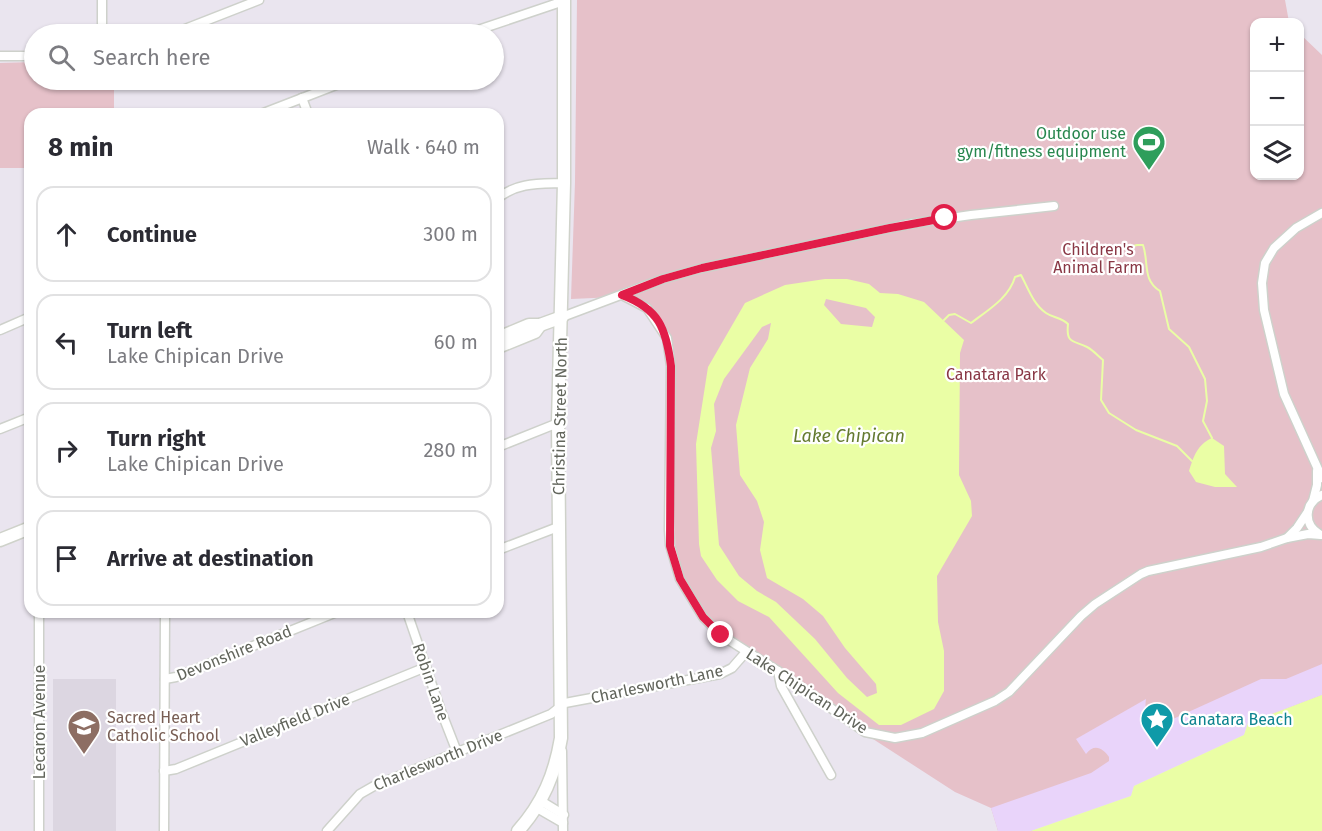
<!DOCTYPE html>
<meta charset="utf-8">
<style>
body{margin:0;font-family:"Fira Sans",sans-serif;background:#f7f7f7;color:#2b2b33}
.controls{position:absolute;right:18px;top:18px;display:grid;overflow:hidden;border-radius:12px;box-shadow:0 2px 4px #0004}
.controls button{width:54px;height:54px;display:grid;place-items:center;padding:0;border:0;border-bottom:2px solid #e1e1e2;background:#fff;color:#2b2b33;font:30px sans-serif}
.stop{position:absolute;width:18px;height:18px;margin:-14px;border:4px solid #e11d48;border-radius:50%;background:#fff}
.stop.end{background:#e11d48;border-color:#fff;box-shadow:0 2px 6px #0008}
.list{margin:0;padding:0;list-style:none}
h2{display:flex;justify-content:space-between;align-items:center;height:78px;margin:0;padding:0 24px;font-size:26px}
h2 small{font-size:20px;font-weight:400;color:#7c7c81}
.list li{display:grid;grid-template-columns:39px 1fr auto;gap:18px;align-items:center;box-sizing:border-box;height:96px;margin:0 12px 12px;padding:0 12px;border:2px solid #e1e1e2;border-radius:18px}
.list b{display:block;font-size:22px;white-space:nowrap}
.list p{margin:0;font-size:20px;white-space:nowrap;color:#7c7c81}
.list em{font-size:20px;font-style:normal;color:#7c7c81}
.icon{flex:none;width:33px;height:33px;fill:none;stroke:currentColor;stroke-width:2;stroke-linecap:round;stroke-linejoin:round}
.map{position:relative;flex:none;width:1322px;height:831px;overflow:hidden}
.search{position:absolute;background:#fff;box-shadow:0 2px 4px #0004;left:24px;top:24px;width:480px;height:66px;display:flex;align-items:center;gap:15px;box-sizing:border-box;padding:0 21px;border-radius:33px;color:#7c7c81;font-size:22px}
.panel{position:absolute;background:#fff;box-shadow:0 2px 4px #0004;left:24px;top:108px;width:480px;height:510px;border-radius:18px}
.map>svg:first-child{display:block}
.education{fill:#dcd6e1}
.green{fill:#e6c1c9}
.sand{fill:#e9d4fa}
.water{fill:#eafea5;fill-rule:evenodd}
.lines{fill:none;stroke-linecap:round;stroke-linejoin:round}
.stream{stroke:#eafea5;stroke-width:2}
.street-casing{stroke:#ced1cb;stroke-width:11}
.secondary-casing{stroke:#cfd2ca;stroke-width:15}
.street{stroke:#fff;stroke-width:8}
.secondary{stroke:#fff;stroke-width:12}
.route{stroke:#e11d48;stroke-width:8}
.labels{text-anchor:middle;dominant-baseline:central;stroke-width:4.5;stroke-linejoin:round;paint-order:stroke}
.leisure-label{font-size:16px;fill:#27864d;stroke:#fff;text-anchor:end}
.park-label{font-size:16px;fill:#893745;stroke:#fff}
.street-label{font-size:16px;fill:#62655c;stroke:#fff}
.education-label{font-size:16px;fill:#785e54;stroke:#fff;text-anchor:start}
.culture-label{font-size:16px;fill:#0d838f;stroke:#fff;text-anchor:start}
.water-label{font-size:18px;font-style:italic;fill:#657b31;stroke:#fff}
</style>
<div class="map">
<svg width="1322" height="831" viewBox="0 0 1322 831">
<rect width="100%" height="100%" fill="#eae5ef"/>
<!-- education -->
<rect class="education" x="53" y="679" width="63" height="152"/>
<!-- green -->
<g class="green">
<path d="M577,0H1285L1289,22H1254V176H1300V34L1322,55V695L1248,723L1031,831H998L991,808L955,792L873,739L721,634L693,603L676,561L669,366L665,338L645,308L616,297L571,299L575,182Z"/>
<path d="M34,62V80H114V114H30V168H0V63Z"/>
</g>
<!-- sand -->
<path class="sand" d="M1322,664V695L1248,723L1244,735L1134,786L1131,796L1031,831H998L991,808L1091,773L1109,761V757C1103,748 1094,743 1086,754L1076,739L1146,699C1144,710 1148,718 1156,724H1162L1261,679H1286Z"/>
<!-- water -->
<g class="water">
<path d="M825,279H847L869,284L880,293L898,294L924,302L964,340L960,353L959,475L971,501L972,516L937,576L938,622L944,651V691L934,709L901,725H879L838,693L769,617L738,601L717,580L701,556L699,544L696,444L708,367L745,303L785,285ZM826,299L866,308L875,317L872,327L841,324L824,305ZM771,323L768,339L750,368L736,425L740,475L757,501L764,522L760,550L767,578L803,599L823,616L845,648L876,684L877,693L867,697L847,678L815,639L776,602L757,591L739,576L719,545L711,448L716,431L714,404L724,379L762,327Z"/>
<path d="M1212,438L1224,446L1225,474L1237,487H1215L1196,482L1189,471C1194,456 1197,445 1212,438Z"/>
<path d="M1322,695V831H1031L1131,796L1134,786L1244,735L1248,723Z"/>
</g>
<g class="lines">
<!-- stream -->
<g class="stream">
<path d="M1103,255L1137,245H1143C1149,262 1142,280 1160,291L1169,329L1189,347L1205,379L1207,401L1203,421L1212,438"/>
<path d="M944,320L949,315L955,314L971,323C988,310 1009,298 1015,277L1021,275C1028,288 1033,304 1046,313C1053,318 1061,317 1068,324C1066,343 1072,340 1087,347C1093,350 1098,356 1103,360L1101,400L1109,413L1136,430L1177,446L1192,461"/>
</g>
<defs>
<g id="street">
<path d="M102,34V0"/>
<path d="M172,34L259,0"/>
<path d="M466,34L564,1"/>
<path d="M0,56H34"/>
<path d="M302,98L308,114"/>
<path d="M261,114L349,80"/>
<path d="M498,198C518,182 540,184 564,183"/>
<path d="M1322,213L1296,228L1274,248L1265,263L1262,283L1264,310L1284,394L1322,478"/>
<path d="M622,295L647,308L667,338L671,366L669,530L670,545L680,579L703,617L721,635L778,671L865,732L895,738L922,733L995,701L1009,692L1081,616L1095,604L1141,574L1148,571L1261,547L1287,538L1308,534L1321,535"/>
<path d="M562,317L663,279L702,268L909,224L971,215L1054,206"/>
<path d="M0,330L30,317"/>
<path d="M0,429L30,417"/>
<path d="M498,447L558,423"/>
<path d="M1313,501L1317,485V471"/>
<path d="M1319,534C1303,524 1304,503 1322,495"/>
<path d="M1287,538L1297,528L1307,513"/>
<path d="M498,550L558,527"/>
<path d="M39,612V831"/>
<path d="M407,612L441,711L457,752"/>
<path d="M778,671L781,686L831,775"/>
<path d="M165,679L176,677L337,612"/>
<path d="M562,751L563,831"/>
<path d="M164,771L176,769L426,667"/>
<path d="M541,801L564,815"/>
<path d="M537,808L563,823"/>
<path d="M164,831L165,612"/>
<path d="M327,831L360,794L374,786L551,714L565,703L720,674L732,668L746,652"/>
</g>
<g id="secondary">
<path d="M498,338L529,325H540L562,317"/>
<path d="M498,347L535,332L540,325"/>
<path d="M0,540L30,528"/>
<path d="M518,831C543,803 555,774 561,738L558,423L564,183V0"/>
</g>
</defs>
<!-- street casing -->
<use href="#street" class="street-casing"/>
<!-- secondary casing -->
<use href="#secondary" class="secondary-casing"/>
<!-- street -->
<use href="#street" class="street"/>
<!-- secondary -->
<use href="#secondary" class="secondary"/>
</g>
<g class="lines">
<!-- route -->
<path class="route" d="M721,635L703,617L680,579L670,546L671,366C666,328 659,309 622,295L663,279L702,268L890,228L945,218"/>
</g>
<!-- icons -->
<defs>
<symbol id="stadium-pin" viewBox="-11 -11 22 30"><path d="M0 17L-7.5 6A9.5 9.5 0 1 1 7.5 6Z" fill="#2e9e5b" stroke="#fff"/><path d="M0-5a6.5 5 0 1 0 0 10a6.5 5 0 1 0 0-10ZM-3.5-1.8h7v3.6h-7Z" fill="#fff"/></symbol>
<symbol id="sight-pin" viewBox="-11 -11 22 30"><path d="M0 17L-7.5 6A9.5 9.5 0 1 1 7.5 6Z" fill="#0f9aa8" stroke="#fff"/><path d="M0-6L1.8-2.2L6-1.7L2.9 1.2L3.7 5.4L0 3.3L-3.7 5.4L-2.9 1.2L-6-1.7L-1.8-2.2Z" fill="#fff"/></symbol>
<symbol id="school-pin" viewBox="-11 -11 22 30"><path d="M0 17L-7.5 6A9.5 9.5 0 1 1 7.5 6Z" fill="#8d6e63" stroke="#fff"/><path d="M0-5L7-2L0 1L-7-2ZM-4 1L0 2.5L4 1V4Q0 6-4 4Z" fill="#fff"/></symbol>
</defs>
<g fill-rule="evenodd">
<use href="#stadium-pin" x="1130" y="123" width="38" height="52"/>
<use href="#sight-pin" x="1138" y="700" width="38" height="52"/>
<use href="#school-pin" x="65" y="707" width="38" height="52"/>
</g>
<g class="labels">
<!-- leisure labels -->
<g class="leisure-label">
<text x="1126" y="133">Outdoor use<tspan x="1126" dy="18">gym/fitness equipment</tspan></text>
</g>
<!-- park labels -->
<g class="park-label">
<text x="1098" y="249">Children's<tspan x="1098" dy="18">Animal Farm</tspan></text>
<text x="996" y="374">Canatara Park</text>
</g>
<!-- street labels -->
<g class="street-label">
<text transform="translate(560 416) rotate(-89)">Christina Street North</text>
<text transform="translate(234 653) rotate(-22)">Devonshire Road</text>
<text transform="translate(431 682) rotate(71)">Robin Lane</text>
<text transform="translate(657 684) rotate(-12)">Charlesworth Lane</text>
<text transform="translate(807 691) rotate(33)">Lake Chipican Drive</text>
<text transform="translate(295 720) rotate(-22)">Valleyfield Drive</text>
<text transform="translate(39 722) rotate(-90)">Lecaron Avenue</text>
<text transform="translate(438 760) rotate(-22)">Charlesworth Drive</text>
</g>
<!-- education labels -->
<g class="education-label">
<text x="107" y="717">Sacred Heart<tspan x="107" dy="18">Catholic School</tspan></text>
</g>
<!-- culture labels -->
<g class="culture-label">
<text x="1180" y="719">Canatara Beach</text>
</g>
<!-- water labels -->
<g class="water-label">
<text x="849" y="436">Lake Chipican</text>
</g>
</g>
</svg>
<div class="controls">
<button>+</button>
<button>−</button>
<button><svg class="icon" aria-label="layers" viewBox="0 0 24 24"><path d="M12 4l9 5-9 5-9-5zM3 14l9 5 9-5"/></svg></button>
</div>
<div class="stop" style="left:945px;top:218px"></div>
<div class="stop end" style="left:721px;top:635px"></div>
<div class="search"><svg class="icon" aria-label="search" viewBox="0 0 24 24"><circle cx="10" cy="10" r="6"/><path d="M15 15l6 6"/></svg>Search here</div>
<section class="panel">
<h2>8 min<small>Walk · 640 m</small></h2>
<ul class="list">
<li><svg class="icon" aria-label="ahead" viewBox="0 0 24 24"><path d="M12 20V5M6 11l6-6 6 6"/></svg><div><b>Continue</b></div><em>300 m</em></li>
<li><svg class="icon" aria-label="left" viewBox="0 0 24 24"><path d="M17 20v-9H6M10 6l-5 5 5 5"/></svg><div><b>Turn left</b><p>Lake Chipican Drive</p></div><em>60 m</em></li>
<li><svg class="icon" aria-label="right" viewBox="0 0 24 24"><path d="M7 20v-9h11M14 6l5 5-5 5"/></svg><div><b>Turn right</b><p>Lake Chipican Drive</p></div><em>280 m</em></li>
<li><svg class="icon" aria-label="arrive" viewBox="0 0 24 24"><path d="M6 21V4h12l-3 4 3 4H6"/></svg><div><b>Arrive at destination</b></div></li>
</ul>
</section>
</div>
